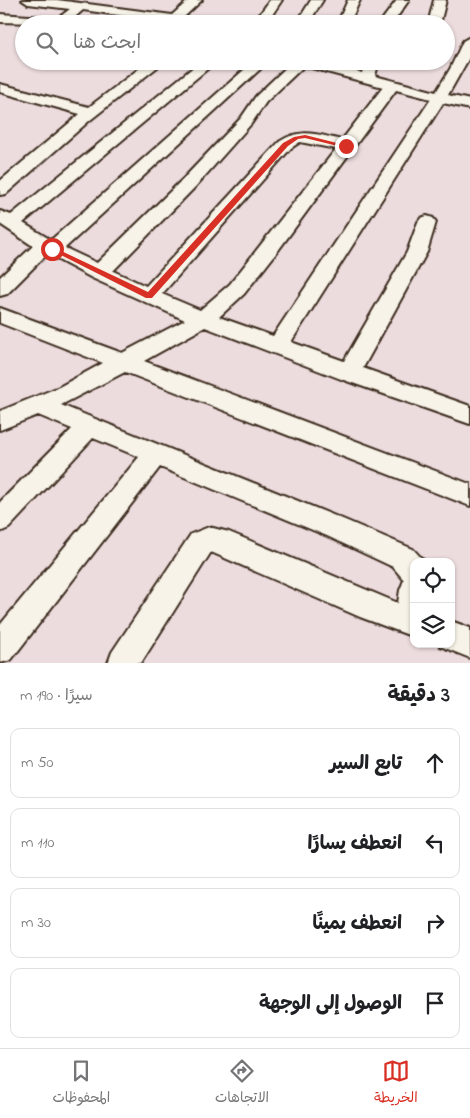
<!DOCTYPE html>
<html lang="ar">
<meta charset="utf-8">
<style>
body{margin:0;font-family:"Indie Flower","Playpen Sans Arabic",sans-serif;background:#f2f2f2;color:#202124;direction:rtl}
.controls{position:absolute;right:15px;bottom:15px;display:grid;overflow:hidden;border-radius:10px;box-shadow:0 1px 4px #0004}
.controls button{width:45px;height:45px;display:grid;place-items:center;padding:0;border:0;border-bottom:1px solid #e0e0e0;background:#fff;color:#202124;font:25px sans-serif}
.stop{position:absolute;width:15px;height:15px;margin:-11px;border:4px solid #d93025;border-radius:50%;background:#fff}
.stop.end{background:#d93025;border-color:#fff;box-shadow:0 1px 5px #0008}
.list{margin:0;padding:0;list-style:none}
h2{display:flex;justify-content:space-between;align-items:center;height:65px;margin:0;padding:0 20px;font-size:21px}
h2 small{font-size:16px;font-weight:400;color:#757577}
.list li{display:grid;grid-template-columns:32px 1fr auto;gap:15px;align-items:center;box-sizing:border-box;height:70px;margin:0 10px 10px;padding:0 10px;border:1px solid #e0e0e0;border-radius:10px}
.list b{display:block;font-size:19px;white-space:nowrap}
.list em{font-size:16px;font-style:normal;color:#757577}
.icon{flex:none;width:28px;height:28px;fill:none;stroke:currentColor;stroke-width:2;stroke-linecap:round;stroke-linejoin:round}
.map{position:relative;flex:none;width:470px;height:663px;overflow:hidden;direction:ltr}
.search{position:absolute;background:#fff;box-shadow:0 1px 4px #0004;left:15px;right:15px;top:15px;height:55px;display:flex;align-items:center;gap:12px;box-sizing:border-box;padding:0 18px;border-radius:28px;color:#757577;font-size:19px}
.sheet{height:385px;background:#fff}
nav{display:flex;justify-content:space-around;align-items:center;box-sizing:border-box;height:70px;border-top:1px solid #e0e0e0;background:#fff;font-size:14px;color:#757577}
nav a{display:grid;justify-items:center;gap:2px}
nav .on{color:#d93025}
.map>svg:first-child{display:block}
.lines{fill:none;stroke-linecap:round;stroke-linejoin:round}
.minor-casing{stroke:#3b2a1e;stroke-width:4}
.minor{fill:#f7f3e8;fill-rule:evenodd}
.route{fill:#d93025}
</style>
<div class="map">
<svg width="470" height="663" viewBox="0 0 470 663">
<rect width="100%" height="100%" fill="#eddcde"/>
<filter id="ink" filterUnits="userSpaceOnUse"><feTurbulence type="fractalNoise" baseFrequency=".02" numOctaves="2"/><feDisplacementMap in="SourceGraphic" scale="10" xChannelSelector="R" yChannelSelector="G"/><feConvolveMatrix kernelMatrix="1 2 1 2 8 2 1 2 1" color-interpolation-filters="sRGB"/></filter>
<g filter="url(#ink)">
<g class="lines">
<defs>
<g id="minor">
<path d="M22,0H57L172,15L189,0H202L184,17L208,21L210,24H181L83,10L67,24L0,22V14L58,18L70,9L28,4Z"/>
<path d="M270,0H282L266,24H253Z"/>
<path d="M311,0H323L308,24H296Z"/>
<path d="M348,0H360L349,24H337Z"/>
<path d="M397,0H409L392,24H379Z"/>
<path d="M434,0H446L440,24H428Z"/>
<path d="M470,37V56L448,95L470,100V109L443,103L291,342L344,361L407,252L418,222L421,218L427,216L433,218L436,222L427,252L363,368L470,406V424L341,379L205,327L144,361L470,484V506L125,372L61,405L345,520L413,549L425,562H414V637L360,617L211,552L141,663H108L112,652L191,534L209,527L229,532L398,603L400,590L404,580L393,567L327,536L160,467L11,660L0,663V625L139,457L93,438L9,528L0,532V502L72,429L38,415L0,430V411L59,387L103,363L0,323V308L122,353L185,320L92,278L47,254L7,294L0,296V277L33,246L0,224V211L11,215L201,61H217L23,223L51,240L254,61H269L65,248L97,263L184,178L241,118L256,96L293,61H318L362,73L365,61H379L375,76L436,92L450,69L463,41ZM304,66L383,87L342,140C318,135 302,127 279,142L146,286L113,271L196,186L251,124L266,102ZM396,90L431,99L273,336L219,317L244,294L277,252ZM300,142L336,149L230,284L200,310L162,294L291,148Z"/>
<path d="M149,61H165L89,121L6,194L0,195V181L80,114L0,92V84L89,107Z"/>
<path d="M451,621L470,628V658L440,646V644H451Z"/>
</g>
</defs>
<!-- minor casing -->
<use href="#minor" class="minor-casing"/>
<!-- minor -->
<use href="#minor" class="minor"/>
</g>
</g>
<!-- route -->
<path class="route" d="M305,135L349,146L346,148L305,138L298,139L288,146L152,298H146L49,249L55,248L148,292L283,143L294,137Z"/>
</svg>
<div class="controls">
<button><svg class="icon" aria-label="locate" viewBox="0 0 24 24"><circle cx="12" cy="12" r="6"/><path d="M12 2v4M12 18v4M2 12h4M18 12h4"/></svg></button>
<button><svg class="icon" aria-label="layers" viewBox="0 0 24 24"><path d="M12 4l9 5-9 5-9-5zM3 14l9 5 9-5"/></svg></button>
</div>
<div class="stop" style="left:52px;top:249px"></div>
<div class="stop end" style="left:346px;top:146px"></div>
<div class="search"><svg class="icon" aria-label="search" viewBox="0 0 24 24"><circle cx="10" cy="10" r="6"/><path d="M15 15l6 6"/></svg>ابحث هنا</div>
</div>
<section class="sheet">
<h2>3 دقيقة<small>سيرًا · 190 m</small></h2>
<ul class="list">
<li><svg class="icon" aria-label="ahead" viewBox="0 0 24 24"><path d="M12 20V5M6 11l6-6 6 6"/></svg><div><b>تابع السير</b></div><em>50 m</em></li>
<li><svg class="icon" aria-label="left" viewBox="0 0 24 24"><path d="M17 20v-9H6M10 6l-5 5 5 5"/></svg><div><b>انعطف يسارًا</b></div><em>110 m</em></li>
<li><svg class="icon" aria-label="right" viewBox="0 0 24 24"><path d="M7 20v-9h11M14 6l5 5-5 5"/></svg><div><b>انعطف يمينًا</b></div><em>30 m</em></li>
<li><svg class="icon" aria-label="arrive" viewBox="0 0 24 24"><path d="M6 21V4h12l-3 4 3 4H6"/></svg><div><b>الوصول إلى الوجهة</b></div></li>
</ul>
</section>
<nav>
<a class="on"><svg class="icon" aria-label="map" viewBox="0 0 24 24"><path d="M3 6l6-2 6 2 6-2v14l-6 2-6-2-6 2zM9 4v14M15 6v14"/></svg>الخريطة</a>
<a><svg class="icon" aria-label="directions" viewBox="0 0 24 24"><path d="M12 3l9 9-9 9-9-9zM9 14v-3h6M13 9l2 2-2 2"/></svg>الاتجاهات</a>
<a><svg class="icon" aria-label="saved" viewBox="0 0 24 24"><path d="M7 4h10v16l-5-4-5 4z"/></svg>المحفوظات</a>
</nav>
